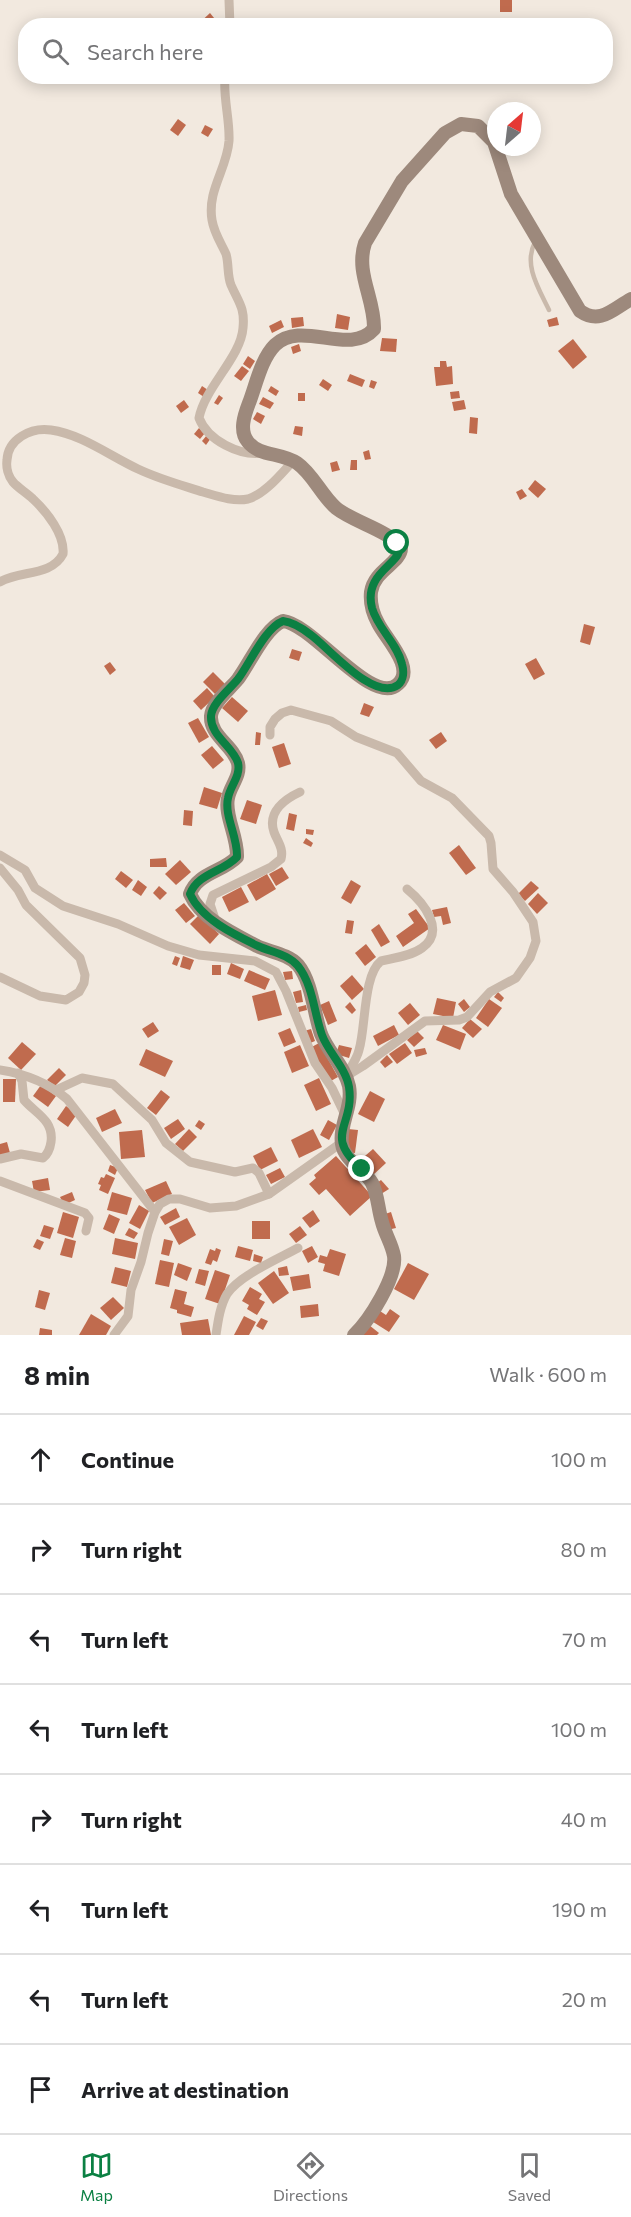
<!DOCTYPE html>
<meta charset="utf-8">
<style>
body{margin:0;font-family:Commissioner,sans-serif;background:#f6f6f6;color:#202124}
.compass{position:absolute;left:487px;top:102px;width:54px;height:54px;border-radius:50%;background:#fff;box-shadow:0 3px 15px #0003;rotate:28deg}
.stop{position:absolute;width:18px;height:18px;margin:-14px;border:4px solid #0b8043;border-radius:50%;background:#fff}
.stop.end{background:#0b8043;border-color:#fff;box-shadow:0 2px 6px #0008}
.list{margin:0;padding:0;list-style:none}
h2{display:flex;justify-content:space-between;align-items:center;height:78px;margin:0;padding:0 24px;font-size:26px}
h2 small{font-size:20px;font-weight:400;color:#757577}
.list li{display:grid;grid-template-columns:39px 1fr auto;gap:18px;align-items:center;box-sizing:border-box;height:90px;padding:0 24px;border-top:2px solid #e0e0e0}
.list b{display:block;font-size:22px;white-space:nowrap}
.list em{font-size:20px;font-style:normal;color:#757577}
.icon{flex:none;width:33px;height:33px;fill:none;stroke:currentColor;stroke-width:2;stroke-linecap:round;stroke-linejoin:round}
.map{position:relative;flex:none;width:631px;height:1335px;overflow:hidden}
.search{position:absolute;background:#fff;box-shadow:0 3px 15px #0003;left:18px;right:18px;top:18px;height:66px;display:flex;align-items:center;gap:15px;box-sizing:border-box;padding:0 21px;border-radius:24px;color:#757577;font-size:22px}
.sheet{height:798px;background:#fff}
nav{display:flex;justify-content:space-around;align-items:center;box-sizing:border-box;height:84px;border-top:2px solid #e0e0e0;background:#fff;font-size:16px;color:#757577}
nav a{display:grid;justify-items:center;gap:3px}
nav .on{color:#0b8043}
.map>svg:first-child{display:block}
.building{fill:#c06b4e}
.lines{fill:none;stroke-linecap:round;stroke-linejoin:round}
.lane{stroke:#c9b9ab;stroke-width:4.5}
.street{stroke:#c9b9ab;stroke-width:9}
.secondary{stroke:#9d897c;stroke-width:14}
.route{stroke:#0b8043;stroke-width:8}
</style>
<div class="map">
<svg width="631" height="1335" viewBox="0 0 631 1335">
<rect width="100%" height="100%" fill="#f2e9df"/>
<!-- building -->
<g class="building">
<rect x="500" y="0" width="12" height="12"/>
<path d="M210,13L219,24L217,26H196Z"/>
<path d="M178,119L186,125L178,136L170,130Z"/>
<path d="M205,125L213,129L208,137L201,133Z"/>
<path d="M337,314L350,317L348,330L335,328Z"/>
<path d="M303,317L304,326L292,328L291,318Z"/>
<path d="M557,317L559,325L549,327L547,320Z"/>
<path d="M281,320L284,327L272,333L269,326Z"/>
<path d="M382,338L397,339L396,352L380,351Z"/>
<path d="M573,339L587,357L573,369L558,351Z"/>
<path d="M299,344L301,351L293,354L291,347Z"/>
<path d="M248,356L255,361L250,369L243,364Z"/>
<path d="M440,361H446L447,367L452,366L453,384L436,386L434,367H440Z"/>
<path d="M242,366L249,371L241,381L234,376Z"/>
<path d="M350,374L365,380L362,387L347,381Z"/>
<path d="M323,379L332,385L328,391L319,385Z"/>
<path d="M371,380L377,382L374,389L369,387Z"/>
<path d="M202,386L208,390L204,397L198,393Z"/>
<path d="M271,386L279,391L276,396L268,391Z"/>
<path d="M459,391L460,398L451,399L450,392Z"/>
<rect x="298" y="393" width="7" height="8"/>
<path d="M219,395L223,398L218,405L214,403Z"/>
<path d="M263,397L274,403L270,409L259,404Z"/>
<path d="M184,400L189,407L181,413L176,406Z"/>
<path d="M464,400L466,409L454,411L452,402Z"/>
<path d="M257,412L265,416L261,424L253,419Z"/>
<path d="M470,417L478,418L477,434L469,433Z"/>
<path d="M295,426L303,427L302,436L293,434Z"/>
<path d="M199,428L205,433L200,439L194,434Z"/>
<path d="M207,435L211,438L206,445L202,441Z"/>
<path d="M369,450L371,459L365,460L363,452Z"/>
<path d="M351,460H357V470H350Z"/>
<path d="M337,461L340,470L332,472L330,463Z"/>
<path d="M535,480L546,489L538,498L528,489Z"/>
<path d="M522,489L527,496L520,500L516,492Z"/>
<path d="M584,624L595,627L590,645L580,642Z"/>
<path d="M292,649L302,652L299,661L289,658Z"/>
<path d="M536,658L545,674L534,680L525,664Z"/>
<path d="M110,662L116,670L110,675L104,666Z"/>
<path d="M213,672L225,684L215,694L203,682Z"/>
<path d="M207,688L215,697L201,710L193,701Z"/>
<path d="M232,697L248,711L238,722L222,708Z"/>
<path d="M364,703L374,707L369,717L360,714Z"/>
<path d="M198,718L209,737L199,743L188,723Z"/>
<path d="M256,732L261,733L260,745H255Z"/>
<path d="M441,732L447,741L436,749L429,740Z"/>
<path d="M284,743L291,764L279,768L272,747Z"/>
<path d="M212,746L224,760L213,769L201,755Z"/>
<path d="M204,787L222,793L217,809L199,804Z"/>
<path d="M247,800L262,805L256,824L240,819Z"/>
<path d="M184,810L193,811L192,826L183,825Z"/>
<path d="M289,813L297,815L294,831L286,829Z"/>
<path d="M306,829L314,830L313,835L306,834Z"/>
<path d="M306,838L313,843L311,847L303,843Z"/>
<path d="M459,845L476,868L466,875L449,853Z"/>
<path d="M166,858L167,867H150V859Z"/>
<path d="M180,860L191,872L176,885L165,874Z"/>
<path d="M282,867L289,878L276,886L269,874Z"/>
<path d="M121,871L133,880L126,888L115,879Z"/>
<path d="M267,874L276,889L256,901L247,885Z"/>
<path d="M138,880L147,887L141,896L132,890Z"/>
<path d="M351,880L361,886L351,904L341,898Z"/>
<path d="M531,881L539,888L525,901L518,894Z"/>
<path d="M159,886L167,893L160,900L153,893Z"/>
<path d="M241,887L249,902L229,912L222,897Z"/>
<path d="M538,893L548,903L537,914L528,904Z"/>
<path d="M184,903L195,916L186,923L175,910Z"/>
<path d="M447,907L451,923L443,925L441,916L434,917L432,910Z"/>
<path d="M416,909L430,928L403,947L396,936L414,923L408,914Z"/>
<path d="M199,915L219,934L210,944L190,924Z"/>
<path d="M347,920L354,921L352,934L345,933Z"/>
<path d="M379,924L390,942L381,947L371,930Z"/>
<path d="M366,944L376,957L365,966L355,953Z"/>
<path d="M175,956L180,958L177,966L172,964Z"/>
<path d="M183,956L194,960L190,970L180,967Z"/>
<path d="M231,963L244,969L240,979L227,974Z"/>
<rect x="212" y="965" width="9" height="10"/>
<path d="M249,970L270,979L265,990L244,981Z"/>
<path d="M292,971L293,979L285,980L283,972Z"/>
<path d="M352,975L364,989L352,1000L340,986Z"/>
<path d="M275,990L282,1015L258,1021L252,996Z"/>
<path d="M301,990L303,1002L296,1003L293,992Z"/>
<path d="M498,992L504,998L501,1002L494,997Z"/>
<path d="M437,998L456,1002L453,1018L433,1014Z"/>
<path d="M464,999L470,1007L464,1012L458,1004Z"/>
<path d="M489,999L502,1008L488,1027L476,1018Z"/>
<path d="M329,1001L337,1021L328,1025L320,1005Z"/>
<path d="M350,1002L356,1010L352,1014L345,1007Z"/>
<path d="M410,1003L420,1015L408,1025L398,1013Z"/>
<path d="M306,1005L307,1010L299,1012L298,1007Z"/>
<path d="M470,1019L482,1029L473,1038L462,1028Z"/>
<path d="M153,1022L159,1031L148,1038L142,1029Z"/>
<path d="M394,1025L399,1035L378,1046L373,1036Z"/>
<path d="M443,1025L466,1034L460,1050L436,1040Z"/>
<path d="M290,1028L296,1042L284,1047L278,1033Z"/>
<path d="M311,1029L315,1041L308,1044L304,1031Z"/>
<path d="M417,1031L424,1038L414,1047L407,1040Z"/>
<path d="M22,1042L36,1054L21,1070L8,1058Z"/>
<path d="M319,1043L338,1077L329,1082L310,1048Z"/>
<path d="M405,1043L412,1053L397,1064L389,1054Z"/>
<path d="M300,1045L309,1066L292,1073L284,1052Z"/>
<path d="M339,1045L352,1048L349,1058L336,1054Z"/>
<path d="M425,1048L427,1054L416,1057L414,1050Z"/>
<path d="M146,1049L173,1061L165,1077L139,1065Z"/>
<path d="M387,1055L393,1062L385,1068L380,1062Z"/>
<path d="M59,1068L66,1075L55,1086L47,1080Z"/>
<path d="M319,1078L331,1104L316,1111L304,1085Z"/>
<path d="M3,1079H16L15,1102H3Z"/>
<path d="M41,1085L56,1096L48,1107L33,1096Z"/>
<path d="M161,1090L170,1097L156,1115L147,1108Z"/>
<path d="M370,1091L385,1099L374,1122L358,1114Z"/>
<path d="M66,1106L77,1114L68,1127L57,1119Z"/>
<path d="M115,1109L122,1123L102,1132L96,1118Z"/>
<path d="M178,1119L185,1129L171,1139L164,1128Z"/>
<path d="M199,1120L205,1124L201,1130L195,1126Z"/>
<path d="M328,1120L337,1125L329,1140L320,1135Z"/>
<path d="M189,1129L197,1137L183,1151L175,1144Z"/>
<path d="M313,1129L322,1147L299,1158L291,1140Z"/>
<path d="M348,1129L358,1130L355,1153L345,1152Z"/>
<path d="M142,1130L145,1157L121,1159L119,1132Z"/>
<path d="M7,1142L10,1153L0,1155V1144Z"/>
<path d="M271,1147L278,1161L260,1170L253,1156Z"/>
<path d="M373,1149L386,1163L372,1176L358,1162Z"/>
<path d="M336,1156L372,1196L350,1216L326,1189L319,1195L309,1184L316,1178L314,1175Z"/>
<path d="M110,1165L118,1168L115,1175L108,1171Z"/>
<path d="M280,1168L285,1177L271,1184L266,1175Z"/>
<path d="M106,1174L115,1178L108,1194L99,1190L101,1185L98,1184L101,1177L104,1178Z"/>
<path d="M48,1178L50,1190L34,1192L32,1181Z"/>
<path d="M381,1180L389,1189L381,1194L374,1185Z"/>
<path d="M166,1181L172,1194L152,1203L145,1190Z"/>
<path d="M72,1192L75,1200L64,1205L60,1197Z"/>
<path d="M112,1192L132,1198L127,1215L107,1210Z"/>
<path d="M139,1205L149,1211L140,1229L129,1223Z"/>
<path d="M176,1208L180,1217L165,1225L160,1217Z"/>
<path d="M313,1210L320,1221L310,1228L302,1218Z"/>
<path d="M63,1212L79,1217L73,1238L57,1233Z"/>
<path d="M391,1212L396,1228L387,1230L382,1215Z"/>
<path d="M109,1214L120,1219L114,1234L103,1229Z"/>
<path d="M187,1218L196,1235L179,1245L169,1227Z"/>
<rect x="252" y="1221" width="18" height="18"/>
<path d="M44,1225L54,1228L50,1239L40,1236Z"/>
<path d="M300,1226L307,1235L296,1243L289,1234Z"/>
<path d="M129,1228L138,1233L134,1239L125,1235Z"/>
<path d="M65,1238L76,1241L72,1258L60,1255Z"/>
<path d="M115,1238L138,1243L135,1259L112,1254Z"/>
<path d="M37,1239L44,1242L40,1250L33,1247Z"/>
<path d="M164,1239L173,1241L169,1256L161,1254Z"/>
<path d="M238,1246L253,1250L250,1261L235,1257Z"/>
<path d="M312,1246L318,1257L308,1263L302,1251Z"/>
<path d="M216,1248L221,1250L217,1262L213,1260L211,1265L205,1263L210,1249L215,1251Z"/>
<path d="M330,1249L346,1254L339,1276L323,1271L325,1264L318,1262L320,1255L327,1257Z"/>
<path d="M254,1254L263,1257L261,1263L253,1261Z"/>
<path d="M160,1260L174,1263L169,1287L155,1284Z"/>
<path d="M178,1263L192,1268L187,1281L174,1275Z"/>
<path d="M408,1263L429,1274L414,1300L394,1289Z"/>
<path d="M287,1266L289,1275L279,1276L278,1268Z"/>
<path d="M115,1267L131,1271L127,1287L111,1283Z"/>
<path d="M199,1269L209,1271L205,1286L195,1283Z"/>
<path d="M215,1270L230,1275L220,1304L205,1299Z"/>
<path d="M274,1271L289,1293L273,1304L258,1283Z"/>
<path d="M309,1274L311,1288L293,1291L290,1277Z"/>
<path d="M250,1287L262,1294L259,1299L265,1302L257,1315L247,1309L249,1305L242,1301Z"/>
<path d="M175,1289L187,1292L184,1304L194,1307L191,1317L177,1313V1310L170,1308Z"/>
<path d="M39,1290L50,1293L45,1310L35,1307Z"/>
<path d="M113,1297L124,1308L111,1320L100,1308Z"/>
<path d="M318,1304L319,1316L301,1318L300,1306Z"/>
<path d="M377,1309L386,1315L390,1309L400,1316L389,1332L370,1320Z"/>
<path d="M91,1314L111,1326L106,1335H79Z"/>
<path d="M244,1316L256,1322L249,1335H234Z"/>
<path d="M261,1318L268,1321L263,1330L256,1326Z"/>
<path d="M208,1319L211,1335H182L180,1323Z"/>
<path d="M369,1325L379,1333L377,1335H362Z"/>
<path d="M40,1328L52,1330V1335H39Z"/>
</g>
<g class="lines">
<!-- lane -->
<path class="lane" d="M535,242C523,265 539,289 549,310"/>
<!-- street -->
<g class="street">
<path d="M229,0L230,26"/>
<path d="M225,76C223,98 230,120 229,141C227,169 207,190 212,220C214,233 221,243 226,254C229,264 227,275 231,285C239,303 245,308 243,328C241,357 205,387 199,418C208,441 240,456 262,453"/>
<path d="M0,582C19,570 51,577 63,554C65,535 47,512 33,499C27,493 18,488 13,482C8,476 6,467 7,460C8,439 31,427 51,430C81,434 110,456 138,469C159,479 181,485 203,492C217,496 233,502 248,499C265,494 281,474 293,461"/>
<path d="M270,735V727L275,719L282,713L291,710L331,721L356,737L397,753L421,781L452,798L489,836L491,843L493,869L513,892L533,922L536,941L530,958L516,978L490,992L467,1017L459,1020L425,1021L363,1066L345,1077"/>
<path d="M0,855L25,870L35,888L63,906L118,924L168,946L199,955L255,961L276,972L286,991L315,1063L332,1088L346,1117"/>
<path d="M0,868L18,890L26,905L80,958L85,975L84,983L79,992L66,1000L40,996L0,977"/>
<path d="M216,922L210,904L213,895L271,867L281,859C284,848 277,841 274,832C267,812 285,799 300,792"/>
<path d="M0,1070C26,1074 47,1082 67,1099L155,1212"/>
<path d="M346,1075C351,1067 357,1059 359,1050C366,1027 363,975 381,961C394,958 411,956 422,948C446,931 424,903 407,889"/>
<path d="M56,1090L82,1078L113,1084L152,1120L166,1143L190,1162L235,1172L253,1168L259,1173L269,1194"/>
<path d="M0,1159L21,1154L43,1158C48,1154 50,1149 51,1142C54,1120 35,1113 24,1100L22,1081L18,1073"/>
<path d="M0,1181L85,1213L89,1218L86,1231"/>
<path d="M114,1335L128,1316L131,1290L141,1262L148,1233L155,1212L160,1204L169,1199H180L210,1208L236,1206L269,1194L341,1143"/>
<path d="M216,1335C218,1321 220,1306 227,1294C240,1275 278,1259 298,1248"/>
</g>
<!-- secondary -->
<path class="secondary" d="M354,1335C369,1321 397,1277 394,1256C392,1244 385,1234 382,1222C378,1209 378,1195 372,1183C364,1169 344,1160 342,1144C339,1125 353,1106 349,1086C345,1067 328,1052 321,1034C314,1014 312,982 298,965C288,954 270,952 257,946C234,934 201,919 190,894C197,873 223,872 237,857C238,837 224,815 228,798C230,786 241,776 238,763C233,745 210,736 211,716C212,703 230,689 238,679C250,663 265,628 283,621C313,624 373,708 398,684C416,668 385,638 378,623C373,614 370,602 371,592C374,570 401,563 401,548C389,530 355,523 336,508C321,495 313,474 297,463C281,452 260,457 248,442C239,431 244,416 249,403C256,385 261,359 275,345C302,319 349,357 374,329C375,299 355,273 365,243L402,181L445,133L461,124L478,126L494,142L511,194L580,311C600,325 613,309 631,299"/>
</g>
<g class="lines">
<!-- route -->
<path class="route" d="M362,1169C322,1135 355,1126 349,1087C346,1068 328,1052 322,1035C314,1013 313,985 298,966C288,954 271,952 258,946C235,935 201,919 190,894C198,873 223,872 237,857C238,837 224,816 228,798C230,786 241,776 238,763C233,746 210,736 211,716C212,703 230,689 238,679C250,663 265,628 283,621C293,622 302,628 311,635C329,648 374,702 398,685C404,680 404,671 402,664C397,643 378,629 372,608C362,569 410,562 397,543"/>
</g>
</svg>
<svg class="compass" viewBox="-18 -18 36 36"><path d="M0-13l5 13h-10z" fill="#e53935"/><path d="M0 13l5-13h-10z" fill="#757577"/></svg>
<div class="stop" style="left:397px;top:543px"></div>
<div class="stop end" style="left:362px;top:1169px"></div>
<div class="search"><svg class="icon" aria-label="search" viewBox="0 0 24 24"><circle cx="10" cy="10" r="6"/><path d="M15 15l6 6"/></svg>Search here</div>
</div>
<section class="sheet">
<h2>8 min<small>Walk · 600 m</small></h2>
<ul class="list">
<li><svg class="icon" aria-label="ahead" viewBox="0 0 24 24"><path d="M12 20V5M6 11l6-6 6 6"/></svg><div><b>Continue</b></div><em>100 m</em></li>
<li><svg class="icon" aria-label="right" viewBox="0 0 24 24"><path d="M7 20v-9h11M14 6l5 5-5 5"/></svg><div><b>Turn right</b></div><em>80 m</em></li>
<li><svg class="icon" aria-label="left" viewBox="0 0 24 24"><path d="M17 20v-9H6M10 6l-5 5 5 5"/></svg><div><b>Turn left</b></div><em>70 m</em></li>
<li><svg class="icon" aria-label="left" viewBox="0 0 24 24"><path d="M17 20v-9H6M10 6l-5 5 5 5"/></svg><div><b>Turn left</b></div><em>100 m</em></li>
<li><svg class="icon" aria-label="right" viewBox="0 0 24 24"><path d="M7 20v-9h11M14 6l5 5-5 5"/></svg><div><b>Turn right</b></div><em>40 m</em></li>
<li><svg class="icon" aria-label="left" viewBox="0 0 24 24"><path d="M17 20v-9H6M10 6l-5 5 5 5"/></svg><div><b>Turn left</b></div><em>190 m</em></li>
<li><svg class="icon" aria-label="left" viewBox="0 0 24 24"><path d="M17 20v-9H6M10 6l-5 5 5 5"/></svg><div><b>Turn left</b></div><em>20 m</em></li>
<li><svg class="icon" aria-label="arrive" viewBox="0 0 24 24"><path d="M6 21V4h12l-3 4 3 4H6"/></svg><div><b>Arrive at destination</b></div></li>
</ul>
</section>
<nav>
<a class="on"><svg class="icon" aria-label="map" viewBox="0 0 24 24"><path d="M3 6l6-2 6 2 6-2v14l-6 2-6-2-6 2zM9 4v14M15 6v14"/></svg>Map</a>
<a><svg class="icon" aria-label="directions" viewBox="0 0 24 24"><path d="M12 3l9 9-9 9-9-9zM9 14v-3h6M13 9l2 2-2 2"/></svg>Directions</a>
<a><svg class="icon" aria-label="saved" viewBox="0 0 24 24"><path d="M7 4h10v16l-5-4-5 4z"/></svg>Saved</a>
</nav>
